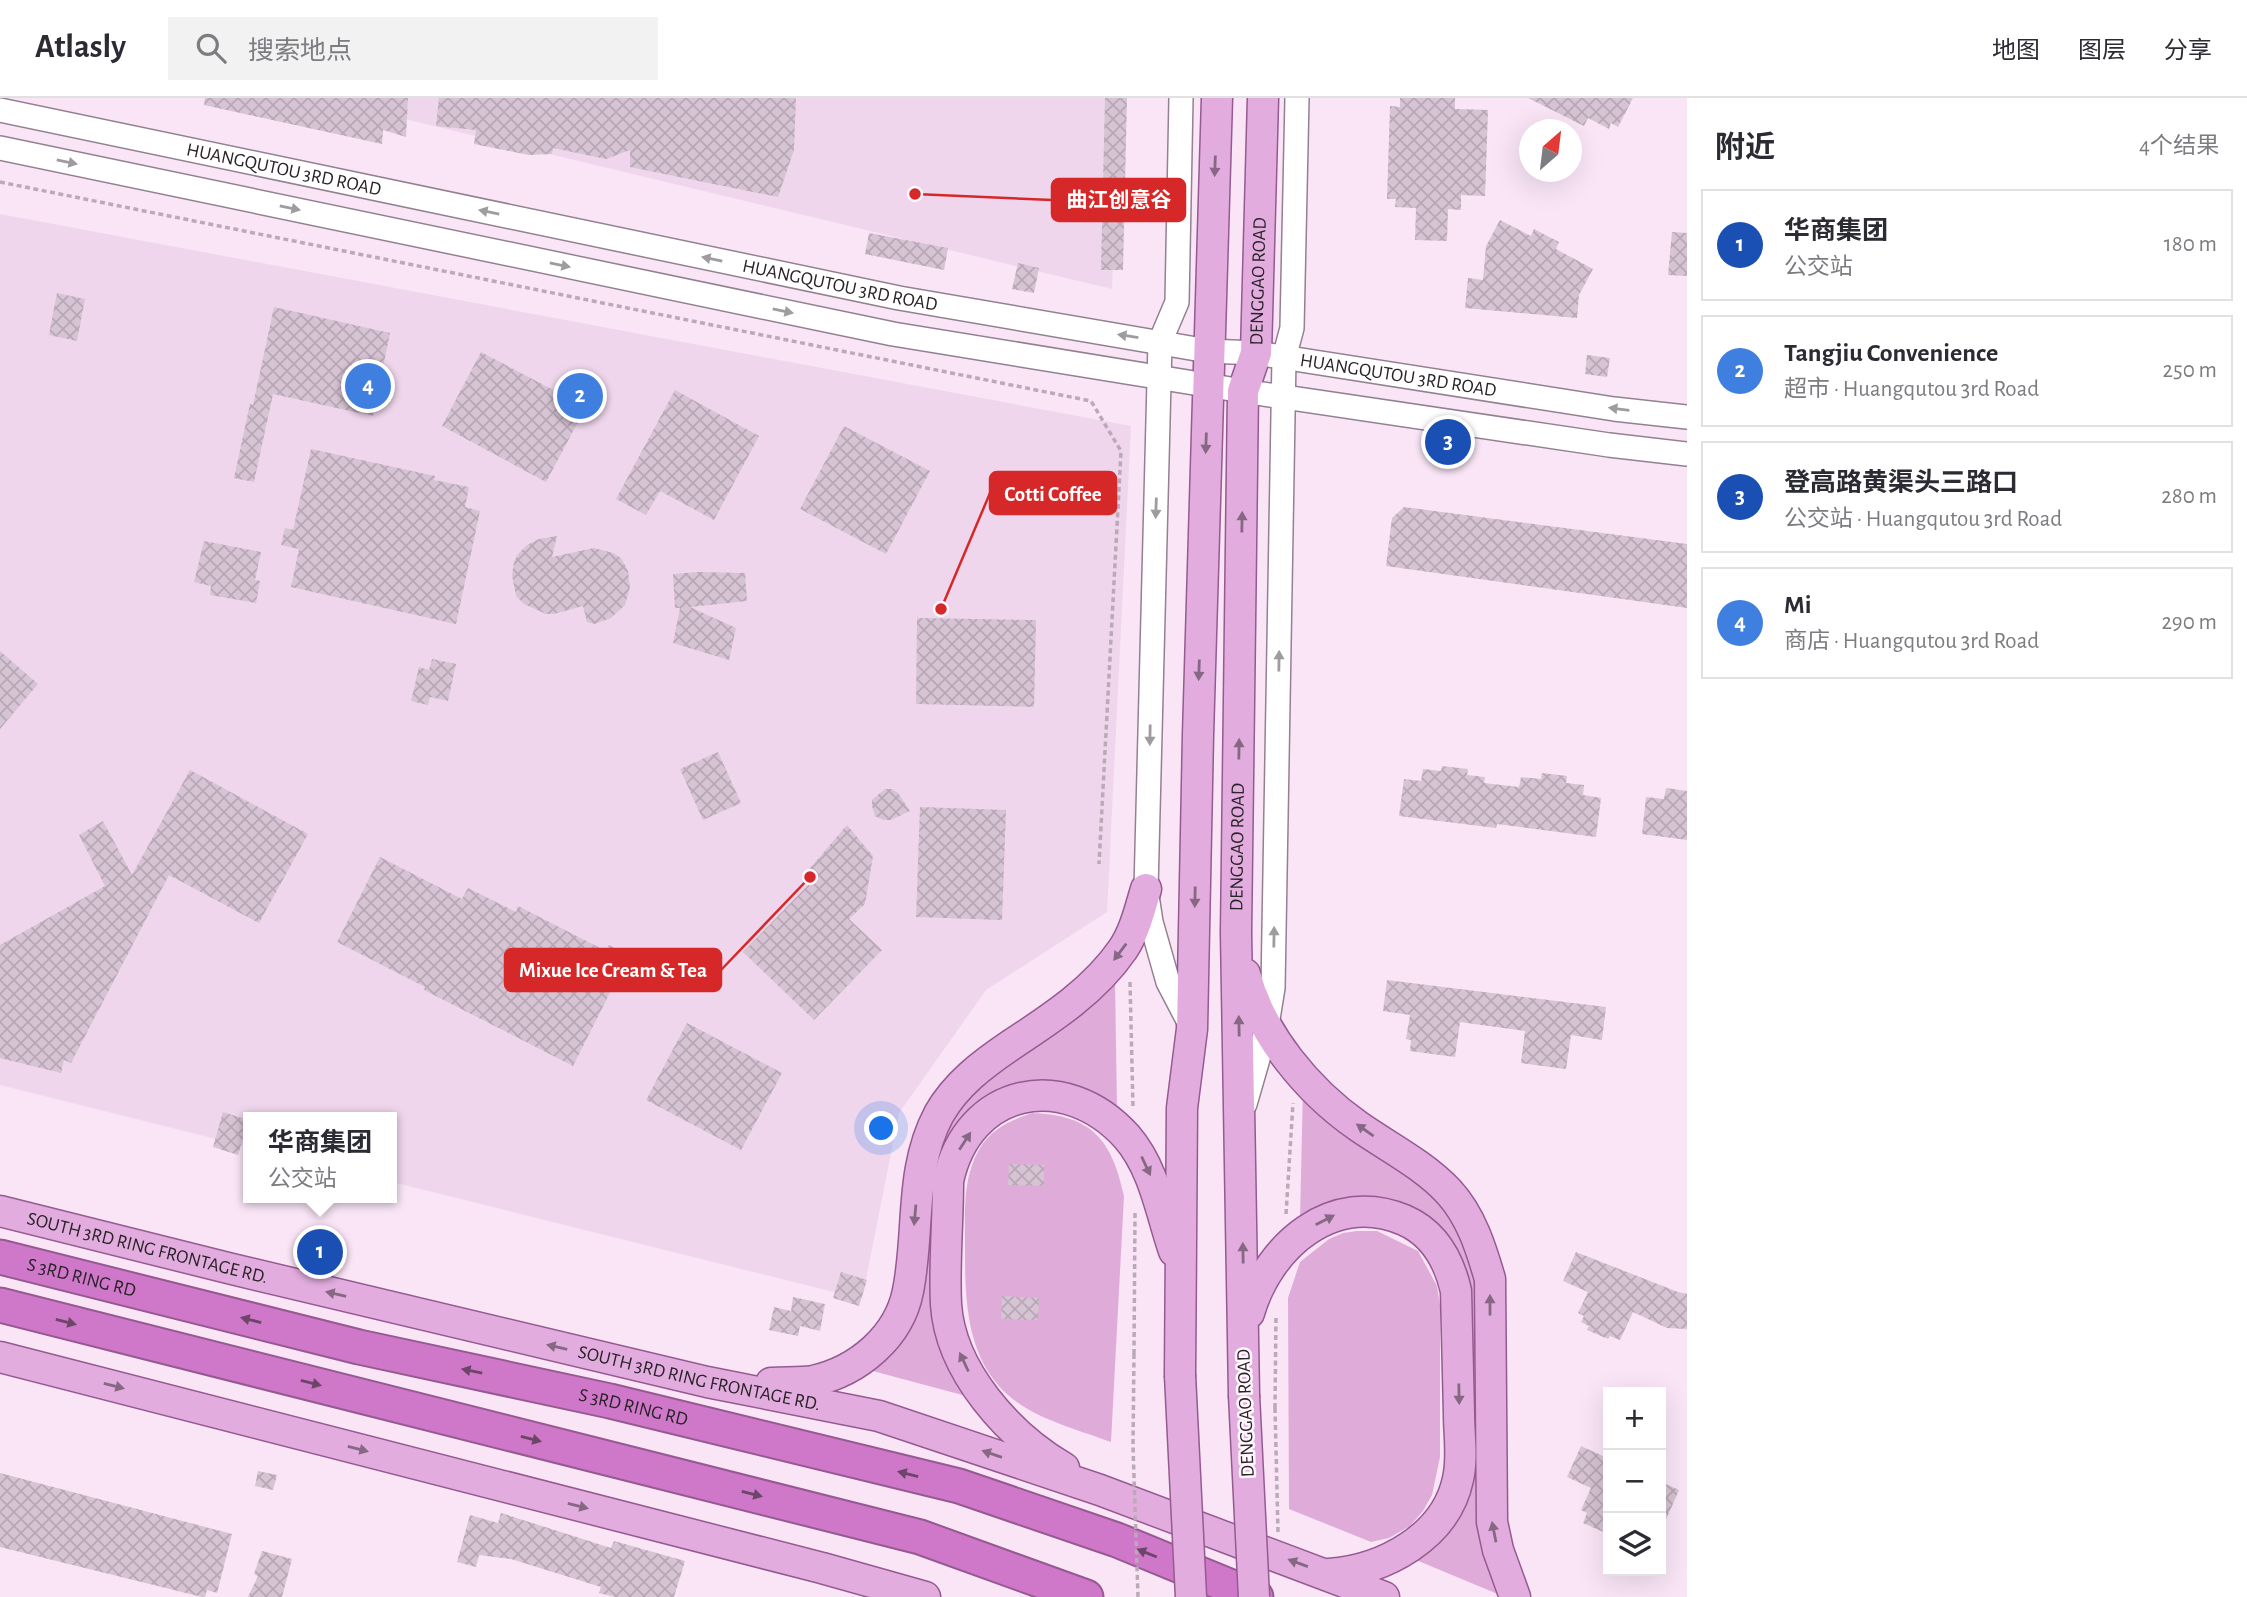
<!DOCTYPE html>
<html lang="zh">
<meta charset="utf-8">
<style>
body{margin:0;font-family:"Alegreya Sans","Noto Sans SC",sans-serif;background:#f2f2f3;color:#2b2b33}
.controls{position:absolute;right:21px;bottom:21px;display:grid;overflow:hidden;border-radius:0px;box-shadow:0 7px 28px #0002}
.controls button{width:63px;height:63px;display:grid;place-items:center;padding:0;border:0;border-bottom:2px solid #e1e1e2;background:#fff;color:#2b2b33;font:35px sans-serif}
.compass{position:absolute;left:1519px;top:21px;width:63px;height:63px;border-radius:50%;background:#fff;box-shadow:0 7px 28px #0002;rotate:28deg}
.you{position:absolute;left:882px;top:1031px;width:24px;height:24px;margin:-18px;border:5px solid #fff;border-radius:50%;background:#1a73e8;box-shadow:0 0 0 10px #1a73e833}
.badge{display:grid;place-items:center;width:46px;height:46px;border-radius:50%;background:#b45309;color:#fff;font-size:23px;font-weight:700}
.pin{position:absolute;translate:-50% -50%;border:4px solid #fff;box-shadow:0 2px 7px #0006}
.popup{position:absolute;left:243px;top:1014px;width:154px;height:91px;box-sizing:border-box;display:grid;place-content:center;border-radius:0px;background:#fff;filter:drop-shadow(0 2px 5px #0005);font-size:23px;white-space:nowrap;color:#7c7c81}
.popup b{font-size:26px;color:#2b2b33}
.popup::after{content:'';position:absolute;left:50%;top:100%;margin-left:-14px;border:14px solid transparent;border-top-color:#fff}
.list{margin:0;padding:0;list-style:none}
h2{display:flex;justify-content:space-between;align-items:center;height:91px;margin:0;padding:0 28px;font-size:30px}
h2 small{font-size:23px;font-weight:400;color:#7c7c81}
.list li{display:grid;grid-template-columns:46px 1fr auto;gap:21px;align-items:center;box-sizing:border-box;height:112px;margin:0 14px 14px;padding:0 14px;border:2px solid #e1e1e2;border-radius:0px}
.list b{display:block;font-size:26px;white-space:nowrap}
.list p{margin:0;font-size:23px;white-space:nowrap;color:#7c7c81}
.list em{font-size:23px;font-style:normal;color:#7c7c81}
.icon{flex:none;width:38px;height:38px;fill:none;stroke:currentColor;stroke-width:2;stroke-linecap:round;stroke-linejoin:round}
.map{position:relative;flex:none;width:1687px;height:1499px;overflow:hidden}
header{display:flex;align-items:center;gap:42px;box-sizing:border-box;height:98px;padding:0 35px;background:#fff;border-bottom:2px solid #e1e1e2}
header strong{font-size:33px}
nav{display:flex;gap:38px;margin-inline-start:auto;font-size:24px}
.search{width:490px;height:63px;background:#f2f2f3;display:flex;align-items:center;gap:18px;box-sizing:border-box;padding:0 24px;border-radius:0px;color:#7c7c81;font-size:26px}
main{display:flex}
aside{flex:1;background:#fff}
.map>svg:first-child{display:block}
.built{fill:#efd6ec}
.green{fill:#dfacd9}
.building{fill:url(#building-cross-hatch)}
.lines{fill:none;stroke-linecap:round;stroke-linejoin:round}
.minor-casing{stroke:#938191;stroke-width:26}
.major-casing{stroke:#955a90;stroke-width:33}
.highway-casing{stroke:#955a90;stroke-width:37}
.path{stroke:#baaab7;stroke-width:3.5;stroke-dasharray:5 3.5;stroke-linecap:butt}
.minor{stroke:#fff;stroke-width:23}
.major{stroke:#e2adde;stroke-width:30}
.highway{stroke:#cf77c8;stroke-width:33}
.major-bridge-casing{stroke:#955a90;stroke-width:33;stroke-linecap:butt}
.path-bridge{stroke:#baaab7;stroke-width:3.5;stroke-dasharray:5 3.5;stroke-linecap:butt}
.major-bridge{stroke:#e2adde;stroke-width:30}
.oneway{fill:#9f9c9f}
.oneway2{fill:#866884}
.oneway3{fill:#6c4569}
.labels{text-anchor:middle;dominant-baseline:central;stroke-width:5;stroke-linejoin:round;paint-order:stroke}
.street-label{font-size:19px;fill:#2a2329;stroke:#fff7fd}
.leader{fill:none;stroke:#d62828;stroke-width:2.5}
.callout-dot{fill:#d62828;stroke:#fff7fd;stroke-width:2.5}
.callout{fill:#d62828;stroke:#d62828;stroke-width:2.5}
.callout-label{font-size:21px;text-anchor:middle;font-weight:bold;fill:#fff}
</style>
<header>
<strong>Atlasly</strong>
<div class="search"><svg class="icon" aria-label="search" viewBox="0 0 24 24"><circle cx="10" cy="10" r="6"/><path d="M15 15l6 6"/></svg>搜索地点</div>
<nav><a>地图</a><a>图层</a><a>分享</a></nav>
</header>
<main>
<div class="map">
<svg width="1687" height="1499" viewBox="0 0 1687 1499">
<defs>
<pattern id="building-cross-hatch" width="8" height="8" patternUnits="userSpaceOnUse" patternTransform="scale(1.75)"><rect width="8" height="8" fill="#d6c3d3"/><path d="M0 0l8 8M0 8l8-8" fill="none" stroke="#b8a7b5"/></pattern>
</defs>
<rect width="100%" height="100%" fill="#f9e5f6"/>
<!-- built -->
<g class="built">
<path d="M317,0H1119L1112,191Z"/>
<path d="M0,116L1131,328L1107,814L986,892L899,1015L862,1201L392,1084V1019H248V1049L0,987Z"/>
</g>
<!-- green -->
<g class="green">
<path d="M1115,882L1117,1011C1088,990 1059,981 1023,986C995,991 964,1011 951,1036C925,1086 925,1198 940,1251C945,1269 955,1283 966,1298L869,1272L882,1261L929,1068L962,1000Z"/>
<path d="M1303,989L1432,1091L1461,1133L1477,1185L1483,1450L1489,1475L1500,1497L1416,1462L1439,1445L1451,1430L1470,1199C1468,1184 1466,1165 1456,1153C1450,1146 1389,1103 1381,1101C1351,1094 1325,1107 1300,1121Z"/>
<path d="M1032,1015C1092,1017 1112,1042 1124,1098L1111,1344C1074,1330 1025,1319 998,1287C964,1247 965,1192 965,1143C965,1110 963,1079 980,1050C992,1030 1012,1022 1032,1015Z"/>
<path d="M1357,1133H1377L1418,1153L1437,1188L1440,1208V1359L1432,1397L1423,1413L1410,1428L1389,1440L1371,1444L1289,1411L1288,1200L1300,1164L1329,1141L1343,1135Z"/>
</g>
<!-- building -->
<g class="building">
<path d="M205,0H408L406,39L383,32L382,46L204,7Z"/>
<path d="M439,0H796L794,52L778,99L630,69V52L606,61L553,50L552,56L529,57L474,46L476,32L436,28Z"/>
<path d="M1105,0H1127L1123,172H1101Z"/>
<path d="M1400,0H1455V11L1488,12L1485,98L1461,97V112L1448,111L1447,143L1415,142L1416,110L1395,109L1396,101H1387L1390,8L1400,9Z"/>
<path d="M1528,0H1633L1618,29L1611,25L1609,31L1588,20L1584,28Z"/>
<path d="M1500,122L1531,138L1534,131L1559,144L1556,151L1593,171L1579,197L1577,220L1465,210L1468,180L1483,182L1486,148Z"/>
<path d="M1672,134L1687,135V178L1668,177Z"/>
<path d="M869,135L948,150L944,172L865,156Z"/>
<path d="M1018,165L1039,170L1034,195L1012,191Z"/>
<path d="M57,195L85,201L77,243L49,237Z"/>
<path d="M274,209L390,235L373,318L273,296L254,384L234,380L250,306L253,307Z"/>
<path d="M481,254L586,309L546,384L442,328Z"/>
<path d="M1587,257L1610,260L1607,279L1585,276Z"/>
<path d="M675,292L759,338L714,422L660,393L646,417L616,401Z"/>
<path d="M844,328L930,373L886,456L800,411Z"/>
<path d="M311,351L435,378L434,382L469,389L465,409L480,413L456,526L291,489L299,451L281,447L285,430L293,432Z"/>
<path d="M1404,409L1687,446V510L1386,468L1392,420Z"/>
<path d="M557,438L552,459L594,450L613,455L621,460L628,473L630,489L625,507L611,520L594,526L587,524L583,508L554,516H546L524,506L516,498L512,477L514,464L518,456L527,447L539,441Z"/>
<path d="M204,443L261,454L255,482L260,483L256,505L210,497L211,488L194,484Z"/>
<path d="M698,474L745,475L747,503L690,509L736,530L729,562L673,545L680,510H675L673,476Z"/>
<path d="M917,520L1036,522L1034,609L916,606Z"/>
<path d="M0,553L38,586L0,631Z"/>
<path d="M432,561L456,566L448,603L430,599L428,607L411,603L419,569L429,572Z"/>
<path d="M718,654L741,705L703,722L680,671Z"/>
<path d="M1442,668L1468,671L1467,677L1485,679L1484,685L1519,689L1521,679L1541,681L1542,675L1567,678L1566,685L1584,687L1583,697L1601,700L1596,739L1497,726L1496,730L1399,718L1404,681L1421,683L1423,671L1441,673Z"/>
<path d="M190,672L308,736L259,825L169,777L71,965L64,962L61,975L0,960V847L105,788L79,737L103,723L132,777Z"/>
<path d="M1666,690L1687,693V742L1642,736L1646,699L1664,701Z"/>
<path d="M885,691H892L898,695L910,713L891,722H883L875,718L872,708V702Z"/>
<path d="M920,709L1006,712L1002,822L916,819Z"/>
<path d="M847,727L873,758L865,806L849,821L882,852L814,922L743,854L812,783L805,776Z"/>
<path d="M380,759L462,801L468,790L516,814L518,808L606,853L609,847L629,857L573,968L424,892L425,889L337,844Z"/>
<path d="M1387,882L1606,909L1602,942L1571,937L1566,971L1521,965L1525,933L1460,924L1455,959L1410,953L1411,942L1406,941L1410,917L1383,913Z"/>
<path d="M687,925L782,975L741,1052L646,1002Z"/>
<path d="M223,1014L248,1022L238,1057L213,1049Z"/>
<path d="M1009,1066L1044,1067V1088L1008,1087Z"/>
<path d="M1576,1154L1678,1194L1687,1196V1231L1667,1230L1633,1214L1620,1242L1610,1238L1608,1241L1587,1232L1589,1228L1581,1224L1584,1218L1578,1215L1588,1194L1563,1183Z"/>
<path d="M841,1174L867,1182L859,1208L833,1200Z"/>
<path d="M1002,1198L1039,1200L1038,1222L1001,1221Z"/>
<path d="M793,1199L825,1206L820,1233L800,1228L798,1238L769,1232L774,1209L791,1213Z"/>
<path d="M1581,1348L1605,1359L1608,1350V1436L1583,1425L1587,1415L1581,1412L1591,1390L1567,1379Z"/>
<path d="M258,1373L277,1377L273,1392L255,1388Z"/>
<path d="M0,1375L232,1436L217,1495L207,1492L205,1499H202L0,1449Z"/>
<path d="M1661,1384L1679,1392L1661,1433Z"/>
<path d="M501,1415L611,1450L614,1443L685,1463L674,1499H615L599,1495L601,1489L511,1461L479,1457L476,1469L457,1464L470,1417L498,1425Z"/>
<path d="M262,1453L292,1461L282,1499H248L258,1478L254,1476Z"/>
</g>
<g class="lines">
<defs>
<g id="minor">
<path d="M1181,0L1177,204L1160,244L1146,791L1151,824L1168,884L1191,928"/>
<path id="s1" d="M0,12L899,200L1208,253L1256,255L1614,311L1687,319"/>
<path d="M0,50L893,236L1243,293L1609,347L1687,356"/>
<path d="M1245,1006L1266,933L1273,890L1284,260L1292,230L1297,0"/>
</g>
<g id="major">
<path d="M1245,876C1261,937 1308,993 1358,1028C1388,1049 1424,1067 1449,1094C1471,1118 1481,1150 1490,1181L1492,1424L1498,1452L1515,1499"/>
<path id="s2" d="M0,1113L232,1171L707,1284L879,1318L1100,1392L1384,1499"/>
<path d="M1249,1215C1268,1148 1333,1092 1404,1122C1434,1135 1449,1162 1456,1193C1457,1234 1458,1275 1459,1316C1459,1337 1463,1360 1458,1381C1446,1439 1384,1472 1329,1476"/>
<path d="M0,1259L822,1470L925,1499"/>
<path d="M1180,1277L1182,1010L1192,931L1198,637L1217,0"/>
<path d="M771,1285C784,1284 800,1285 813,1283C858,1273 899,1239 908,1193C920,1133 909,1072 939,1016C956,986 983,966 1011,947C1052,920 1095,892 1123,851C1135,833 1140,811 1146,791"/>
<path id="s3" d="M1244,1297L1236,835L1243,293L1256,255L1263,0"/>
<path d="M1064,1370C1009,1338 950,1273 946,1206C944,1166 948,1124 948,1083C968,989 1065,970 1127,1039C1154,1070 1161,1115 1174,1153"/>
</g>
<g id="highway">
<path id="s4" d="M0,1159L359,1249L610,1303L959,1388L1117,1442L1256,1499"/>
<path d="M0,1207L920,1439L1086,1499"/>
</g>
</defs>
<!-- minor casing -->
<use href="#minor" class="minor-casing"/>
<!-- major casing -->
<use href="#major" class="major-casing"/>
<!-- highway casing -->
<use href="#highway" class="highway-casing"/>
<!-- path -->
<g class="path">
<path d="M0,84L1091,303L1121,353L1099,766"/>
<path d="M1130,884L1133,1009"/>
<path d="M1286,1116L1293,1005"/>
<path d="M1134,1256L1135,1115"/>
<path d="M1275,1310L1276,1218"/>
</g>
<!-- minor -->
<use href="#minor" class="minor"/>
<!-- major -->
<use href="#major" class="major"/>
<!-- highway -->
<use href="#highway" class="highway"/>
<defs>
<g id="major-bridge">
<path d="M1180,1277L1191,1499"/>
<path d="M1244,1297L1254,1499"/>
</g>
</defs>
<!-- major-bridge casing -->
<use href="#major-bridge" class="major-bridge-casing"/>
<!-- path-bridge -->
<g class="path-bridge">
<path d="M1134,1256L1133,1348L1138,1499"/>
<path d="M1275,1310L1278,1434"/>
</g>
<!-- major-bridge -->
<use href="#major-bridge" class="major-bridge"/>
</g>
<!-- one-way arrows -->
<defs><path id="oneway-solid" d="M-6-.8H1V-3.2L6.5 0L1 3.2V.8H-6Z" transform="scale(1.75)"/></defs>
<g class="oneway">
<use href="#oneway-solid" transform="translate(67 64) rotate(12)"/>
<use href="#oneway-solid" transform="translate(290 110) rotate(12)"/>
<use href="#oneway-solid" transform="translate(489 114) rotate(-168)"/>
<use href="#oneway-solid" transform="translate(712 161) rotate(-168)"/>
<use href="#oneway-solid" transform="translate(560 167) rotate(12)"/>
<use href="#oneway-solid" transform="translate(783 213) rotate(12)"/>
<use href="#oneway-solid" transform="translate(1128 238) rotate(-171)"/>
<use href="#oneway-solid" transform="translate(1619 311) rotate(-173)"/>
<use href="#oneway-solid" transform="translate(1156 410) rotate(92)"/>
<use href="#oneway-solid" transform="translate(1279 563) rotate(-89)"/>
<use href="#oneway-solid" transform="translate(1150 637) rotate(91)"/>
<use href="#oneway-solid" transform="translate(1274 839) rotate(-89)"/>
</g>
<g class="oneway2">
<use href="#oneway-solid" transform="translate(1215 68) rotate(92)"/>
<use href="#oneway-solid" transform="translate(1206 345) rotate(92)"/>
<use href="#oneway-solid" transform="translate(1242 424) rotate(-89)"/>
<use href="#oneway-solid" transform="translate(1199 572) rotate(92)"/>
<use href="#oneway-solid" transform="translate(1239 651) rotate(-89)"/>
<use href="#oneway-solid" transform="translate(1195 799) rotate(91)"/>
<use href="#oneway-solid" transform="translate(1120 854) rotate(127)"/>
<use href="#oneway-solid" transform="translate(1239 928) rotate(-91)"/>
<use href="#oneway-solid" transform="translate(1365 1032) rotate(-145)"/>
<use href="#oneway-solid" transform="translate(965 1043) rotate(-57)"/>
<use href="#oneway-solid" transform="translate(1146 1068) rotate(65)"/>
<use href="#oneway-solid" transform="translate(915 1117) rotate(95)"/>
<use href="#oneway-solid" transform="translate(1325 1122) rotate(-27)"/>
<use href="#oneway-solid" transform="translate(1243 1155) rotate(-91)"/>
<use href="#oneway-solid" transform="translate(336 1196) rotate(-167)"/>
<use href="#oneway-solid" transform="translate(1490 1207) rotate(-90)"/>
<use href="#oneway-solid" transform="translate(557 1249) rotate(-167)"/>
<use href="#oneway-solid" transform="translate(964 1264) rotate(-115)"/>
<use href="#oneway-solid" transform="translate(114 1288) rotate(14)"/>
<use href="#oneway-solid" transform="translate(1459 1296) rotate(89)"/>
<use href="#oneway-solid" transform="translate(358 1351) rotate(14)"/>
<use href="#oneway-solid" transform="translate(992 1356) rotate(-161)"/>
<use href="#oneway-solid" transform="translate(578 1408) rotate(14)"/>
<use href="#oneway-solid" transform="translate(1494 1434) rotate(-101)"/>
<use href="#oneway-solid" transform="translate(1298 1465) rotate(-160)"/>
</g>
<g class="oneway3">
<use href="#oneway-solid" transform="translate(251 1222) rotate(-166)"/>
<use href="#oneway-solid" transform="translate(66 1224) rotate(14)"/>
<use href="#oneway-solid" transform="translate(472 1273) rotate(-168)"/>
<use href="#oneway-solid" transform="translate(311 1285) rotate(14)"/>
<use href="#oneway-solid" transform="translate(531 1341) rotate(14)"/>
<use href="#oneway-solid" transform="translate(908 1376) rotate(-166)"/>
<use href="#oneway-solid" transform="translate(752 1396) rotate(14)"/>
<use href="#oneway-solid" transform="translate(1147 1455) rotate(-158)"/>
</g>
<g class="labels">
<!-- street labels -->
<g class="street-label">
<text stroke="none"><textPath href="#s1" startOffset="290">HUANGQUTOU 3RD ROAD</textPath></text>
<text stroke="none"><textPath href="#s3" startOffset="1116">DENGGAO ROAD</textPath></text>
<text stroke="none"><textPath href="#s1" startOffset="858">HUANGQUTOU 3RD ROAD</textPath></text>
<text stroke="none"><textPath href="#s1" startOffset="1424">HUANGQUTOU 3RD ROAD</textPath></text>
<text stroke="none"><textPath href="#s3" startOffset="548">DENGGAO ROAD</textPath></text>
<text stroke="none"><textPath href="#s2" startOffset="152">SOUTH 3RD RING FRONTAGE RD.</textPath></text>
<text stroke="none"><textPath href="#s4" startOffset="84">S 3RD RING RD</textPath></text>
<text stroke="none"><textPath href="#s2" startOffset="719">SOUTH 3RD RING FRONTAGE RD.</textPath></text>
<text stroke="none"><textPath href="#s4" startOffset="651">S 3RD RING RD</textPath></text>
<text transform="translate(1246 1315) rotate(-92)">DENGGAO ROAD</text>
</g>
</g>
<!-- callouts -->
<path class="leader" d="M915 96L1052 102M941 511L990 395M810 779L721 872"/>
<g class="callout-dot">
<circle cx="915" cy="96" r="7"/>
<circle cx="941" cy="511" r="7"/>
<circle cx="810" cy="779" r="7"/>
</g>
<g class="callout">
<rect x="1052" y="81" width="133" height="42" rx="7"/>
<rect x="990" y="374" width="126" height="42" rx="7"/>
<rect x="505" y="851" width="216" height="42" rx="7"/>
</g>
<g class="callout-label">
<text x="1119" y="109">曲江创意谷</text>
<text x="1053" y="403">Cotti Coffee</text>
<text x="613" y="879">Mixue Ice Cream &amp; Tea</text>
</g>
</svg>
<div class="controls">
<button>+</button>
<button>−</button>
<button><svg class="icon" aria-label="layers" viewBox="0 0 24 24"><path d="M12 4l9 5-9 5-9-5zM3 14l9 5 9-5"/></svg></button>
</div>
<svg class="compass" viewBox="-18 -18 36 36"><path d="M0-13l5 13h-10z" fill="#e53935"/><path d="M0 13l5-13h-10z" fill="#7c7c81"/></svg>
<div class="you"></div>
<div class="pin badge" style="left:320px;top:1154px;background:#1a4fb4">1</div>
<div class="popup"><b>华商集团</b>公交站</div>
<div class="pin badge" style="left:580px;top:298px;background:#3f7fe0">2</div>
<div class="pin badge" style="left:1448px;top:344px;background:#1a4fb4">3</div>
<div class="pin badge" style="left:368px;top:288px;background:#3f7fe0">4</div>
</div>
<aside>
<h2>附近<small>4个结果</small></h2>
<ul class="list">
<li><span class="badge" style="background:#1a4fb4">1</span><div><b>华商集团</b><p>公交站</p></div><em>180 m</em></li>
<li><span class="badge" style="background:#3f7fe0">2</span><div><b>Tangjiu Convenience</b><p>超市 · Huangqutou 3rd Road</p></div><em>250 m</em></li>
<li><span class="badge" style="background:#1a4fb4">3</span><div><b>登高路黄渠头三路口</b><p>公交站 · Huangqutou 3rd Road</p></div><em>280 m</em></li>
<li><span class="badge" style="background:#3f7fe0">4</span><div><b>Mi</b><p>商店 · Huangqutou 3rd Road</p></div><em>290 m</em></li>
</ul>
</aside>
</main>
